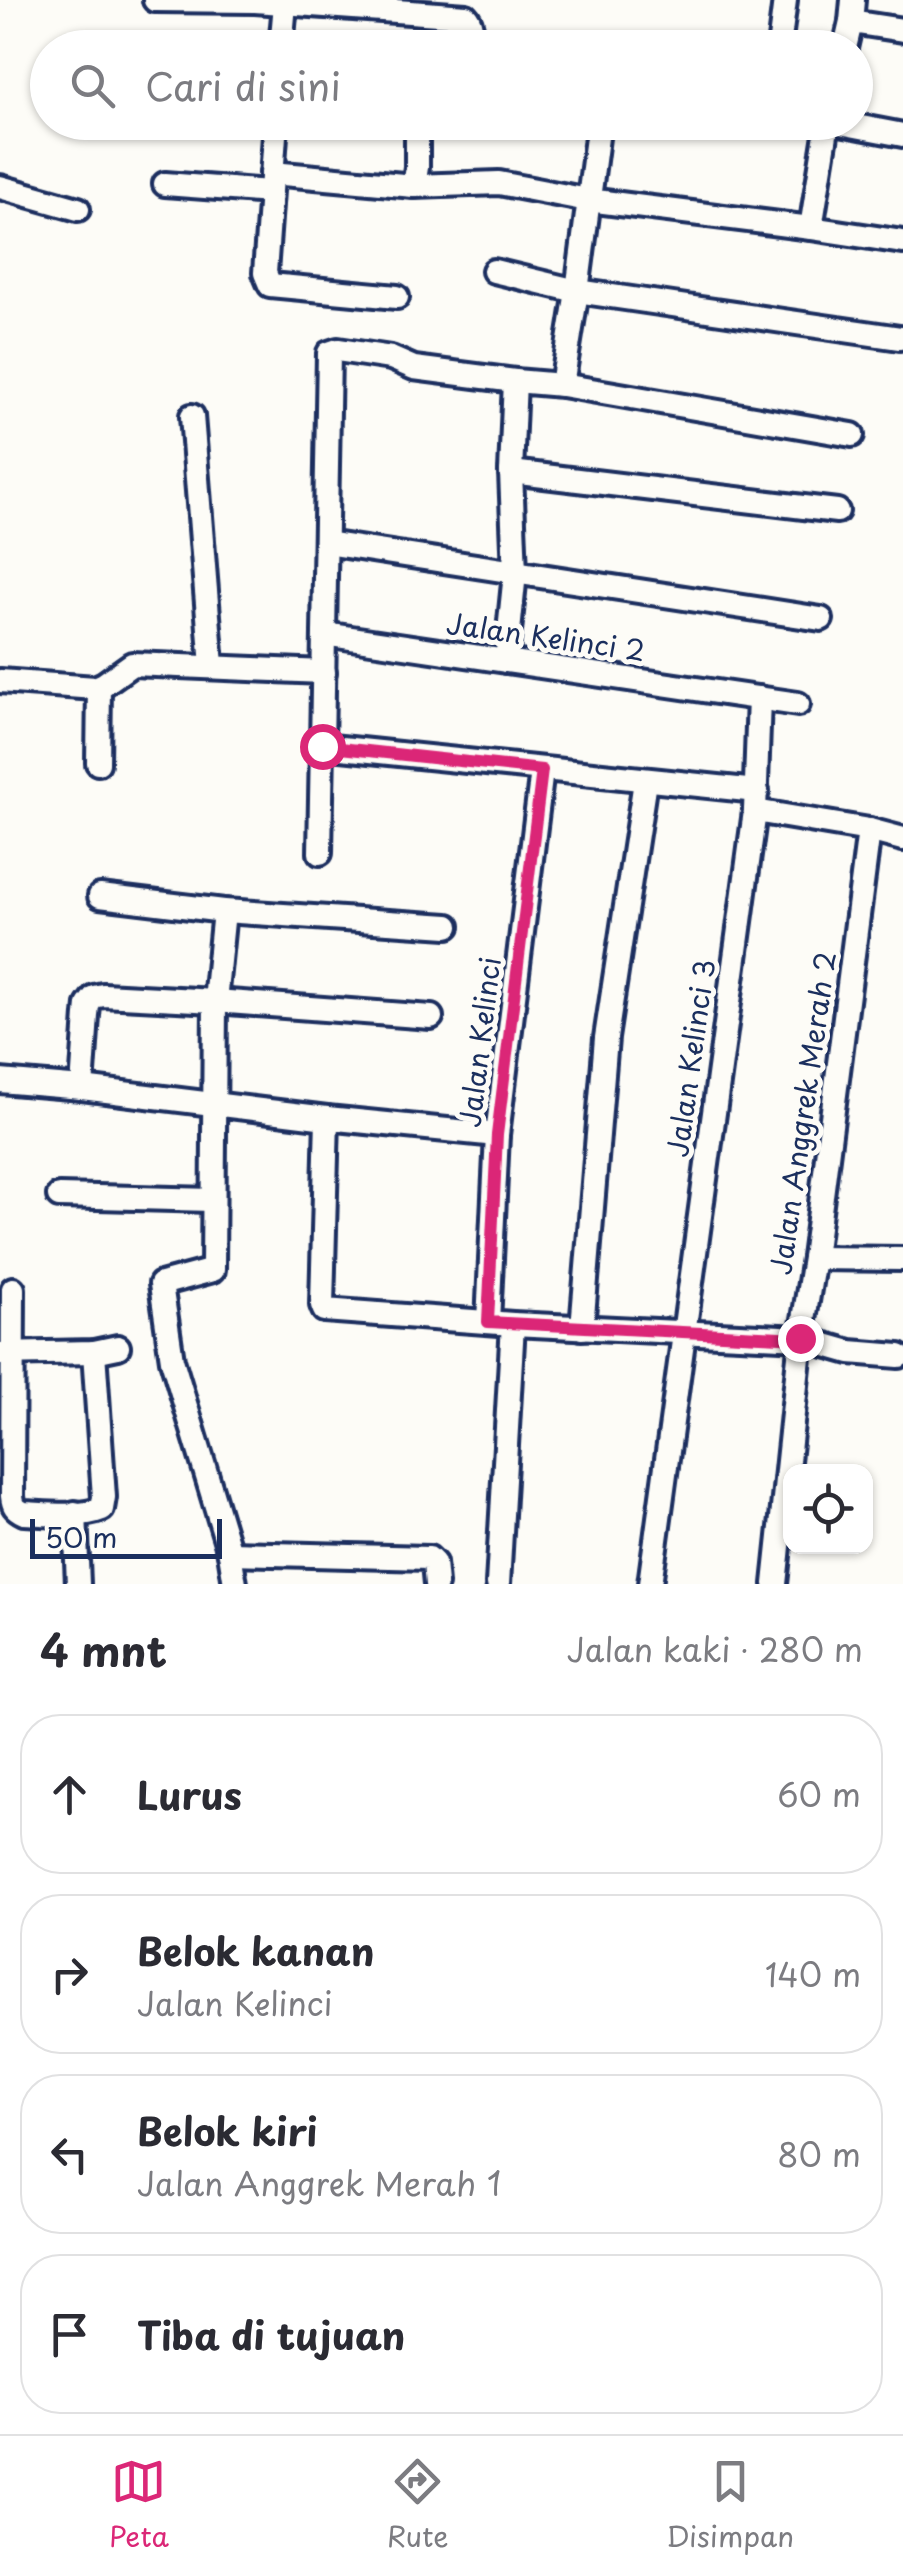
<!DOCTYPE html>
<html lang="id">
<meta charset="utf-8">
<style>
body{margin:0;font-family:"Playpen Sans",sans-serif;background:#f7f7f7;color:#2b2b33}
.controls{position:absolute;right:30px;bottom:30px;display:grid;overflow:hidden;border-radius:20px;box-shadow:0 2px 8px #0004}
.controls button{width:90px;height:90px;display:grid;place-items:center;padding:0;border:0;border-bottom:2px solid #e1e1e2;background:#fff;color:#2b2b33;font:50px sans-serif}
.scale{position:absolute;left:30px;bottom:25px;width:192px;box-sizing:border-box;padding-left:10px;border:5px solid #1b2f5e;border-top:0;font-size:28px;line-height:35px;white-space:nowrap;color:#1b2f5e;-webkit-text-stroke:8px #fdfcf7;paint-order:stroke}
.stop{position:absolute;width:30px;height:30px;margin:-22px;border:8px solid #db2777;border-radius:50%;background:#fff}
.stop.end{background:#db2777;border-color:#fff;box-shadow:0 2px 10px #0008}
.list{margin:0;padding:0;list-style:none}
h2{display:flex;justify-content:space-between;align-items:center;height:130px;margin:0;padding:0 40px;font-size:42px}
h2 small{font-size:32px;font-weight:400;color:#7c7c81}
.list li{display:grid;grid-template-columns:65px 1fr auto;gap:30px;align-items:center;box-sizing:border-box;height:160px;margin:0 20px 20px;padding:0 20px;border:2px solid #e1e1e2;border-radius:40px}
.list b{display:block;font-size:38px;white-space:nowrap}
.list p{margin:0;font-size:32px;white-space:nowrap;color:#7c7c81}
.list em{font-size:32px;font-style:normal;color:#7c7c81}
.icon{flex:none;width:55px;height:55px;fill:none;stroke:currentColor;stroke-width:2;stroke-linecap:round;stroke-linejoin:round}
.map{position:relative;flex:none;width:903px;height:1584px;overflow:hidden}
.search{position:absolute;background:#fff;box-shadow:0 2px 8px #0004;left:30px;right:30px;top:30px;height:110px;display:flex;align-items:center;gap:25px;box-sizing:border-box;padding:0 35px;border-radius:55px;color:#7c7c81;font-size:38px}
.sheet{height:850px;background:#fff}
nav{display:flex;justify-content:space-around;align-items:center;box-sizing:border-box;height:140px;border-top:2px solid #e1e1e2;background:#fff;font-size:28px;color:#7c7c81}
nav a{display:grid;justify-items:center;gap:5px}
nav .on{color:#db2777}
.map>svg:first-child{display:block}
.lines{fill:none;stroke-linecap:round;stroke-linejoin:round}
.minor-casing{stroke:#1b2f5e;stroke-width:30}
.minor{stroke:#fdfcf7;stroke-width:22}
.route{stroke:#db2777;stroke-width:12}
.labels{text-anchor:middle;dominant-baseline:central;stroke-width:10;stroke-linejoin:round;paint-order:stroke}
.street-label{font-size:28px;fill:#1b2f5e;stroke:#fdfcf7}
</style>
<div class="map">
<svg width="903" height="1584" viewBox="0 0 903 1584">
<rect width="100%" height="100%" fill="#fdfcf7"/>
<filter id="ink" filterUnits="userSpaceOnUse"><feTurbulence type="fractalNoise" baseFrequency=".01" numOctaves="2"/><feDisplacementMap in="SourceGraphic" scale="20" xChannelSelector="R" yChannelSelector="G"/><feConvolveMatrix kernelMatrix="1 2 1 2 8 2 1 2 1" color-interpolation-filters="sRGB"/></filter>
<g filter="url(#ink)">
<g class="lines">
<defs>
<g id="minor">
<path d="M155,0L255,1L466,16C473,23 471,37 472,48"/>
<path d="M851,22L903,30"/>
<path d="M281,48L285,4"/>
<path d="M779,48L785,0"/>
<path d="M845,48L851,22L853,0"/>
<path d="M276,122L265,273L270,285L397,297"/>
<path d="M835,122L903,135"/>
<path d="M272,173L414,186L499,183L588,200L811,228L903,242"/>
<path d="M165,184L270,192"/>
<path d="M414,186L417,167V122"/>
<path d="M0,187L78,209"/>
<path d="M811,228L828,122"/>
<path d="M494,271L577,291L900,338"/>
<path d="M515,381L414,368L391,358L338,350L329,353L322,746L757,791"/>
<path d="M562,385L577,291L599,122"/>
<path d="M192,416L212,666"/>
<path d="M511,472L837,511"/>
<path d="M326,543L821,619"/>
<path d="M324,634L798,704"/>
<path d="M506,661L515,573L511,472L515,381L562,385L852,435"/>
<path d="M0,681L95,688L104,684L132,664L324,672"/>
<path d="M98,763L99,687"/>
<path d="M755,811L869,830L903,839"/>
<path d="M320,853L322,746"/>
<path d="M100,896L224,911L448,926"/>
<path d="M224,911L215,1001L213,1270L161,1284L172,1360L230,1553L235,1584"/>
<path d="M0,1081L82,1088L327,1118L497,1135"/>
<path d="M82,1088L87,1015L88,1005L94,997L103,995L215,1001L431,1017"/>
<path d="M327,1118L322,1305L324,1310L513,1324L801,1338L850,1352L899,1356"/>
<path d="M59,1196L212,1200"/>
<path d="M814,1258L903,1259"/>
<path d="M13,1289L12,1496C13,1506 15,1509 24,1513C48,1514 80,1518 102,1509L104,1497L94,1352"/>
<path d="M488,1322L497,1135L542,770"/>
<path d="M582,1328L606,1038L645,781"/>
<path d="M0,1354L94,1352L118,1347"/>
<path d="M75,1513L78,1584"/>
<path d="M230,1553L429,1558L434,1563L436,1584"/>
<path d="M498,1584L513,1324"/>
<path d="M650,1584L755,811L759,698"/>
<path d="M775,1584L801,1338L814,1258L869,830"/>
</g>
</defs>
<!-- minor casing -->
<use href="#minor" class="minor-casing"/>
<!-- minor -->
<use href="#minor" class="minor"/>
</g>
</g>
<g class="lines" filter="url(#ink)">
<!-- route -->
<path class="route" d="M322,746L542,770L497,1135L488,1322L800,1338"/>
</g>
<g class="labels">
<!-- street labels -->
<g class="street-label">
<text transform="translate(546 636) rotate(8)">Jalan Kelinci 2</text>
<text transform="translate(479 1042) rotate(-83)">Jalan Kelinci</text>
<text transform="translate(690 1058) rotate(-82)">Jalan Kelinci 3</text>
<text transform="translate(802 1113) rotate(-82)">Jalan Anggrek Merah 2</text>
</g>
</g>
</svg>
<div class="controls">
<button><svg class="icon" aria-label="locate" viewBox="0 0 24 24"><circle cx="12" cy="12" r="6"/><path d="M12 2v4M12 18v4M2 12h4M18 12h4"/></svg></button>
</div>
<div class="scale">50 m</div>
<div class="stop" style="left:322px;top:746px"></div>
<div class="stop end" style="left:800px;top:1338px"></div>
<div class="search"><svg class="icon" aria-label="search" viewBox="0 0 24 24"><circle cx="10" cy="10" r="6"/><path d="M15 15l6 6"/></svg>Cari di sini</div>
</div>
<section class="sheet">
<h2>4 mnt<small>Jalan kaki · 280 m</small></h2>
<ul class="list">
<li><svg class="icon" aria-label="ahead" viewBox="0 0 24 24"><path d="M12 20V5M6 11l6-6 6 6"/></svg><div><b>Lurus</b></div><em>60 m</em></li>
<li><svg class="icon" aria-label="right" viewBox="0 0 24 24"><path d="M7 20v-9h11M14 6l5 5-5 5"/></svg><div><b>Belok kanan</b><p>Jalan Kelinci</p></div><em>140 m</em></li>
<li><svg class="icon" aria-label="left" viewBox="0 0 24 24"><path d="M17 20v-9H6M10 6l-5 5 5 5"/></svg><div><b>Belok kiri</b><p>Jalan Anggrek Merah 1</p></div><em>80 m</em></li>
<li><svg class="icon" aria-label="arrive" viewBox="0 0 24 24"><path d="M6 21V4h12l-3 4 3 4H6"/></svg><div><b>Tiba di tujuan</b></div></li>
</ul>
</section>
<nav>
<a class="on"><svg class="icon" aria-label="map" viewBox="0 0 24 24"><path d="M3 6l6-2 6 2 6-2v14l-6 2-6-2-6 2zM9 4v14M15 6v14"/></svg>Peta</a>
<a><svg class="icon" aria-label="directions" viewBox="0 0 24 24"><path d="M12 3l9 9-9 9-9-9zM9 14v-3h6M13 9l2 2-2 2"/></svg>Rute</a>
<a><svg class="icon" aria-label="saved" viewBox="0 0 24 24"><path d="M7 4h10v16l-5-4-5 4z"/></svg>Disimpan</a>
</nav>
